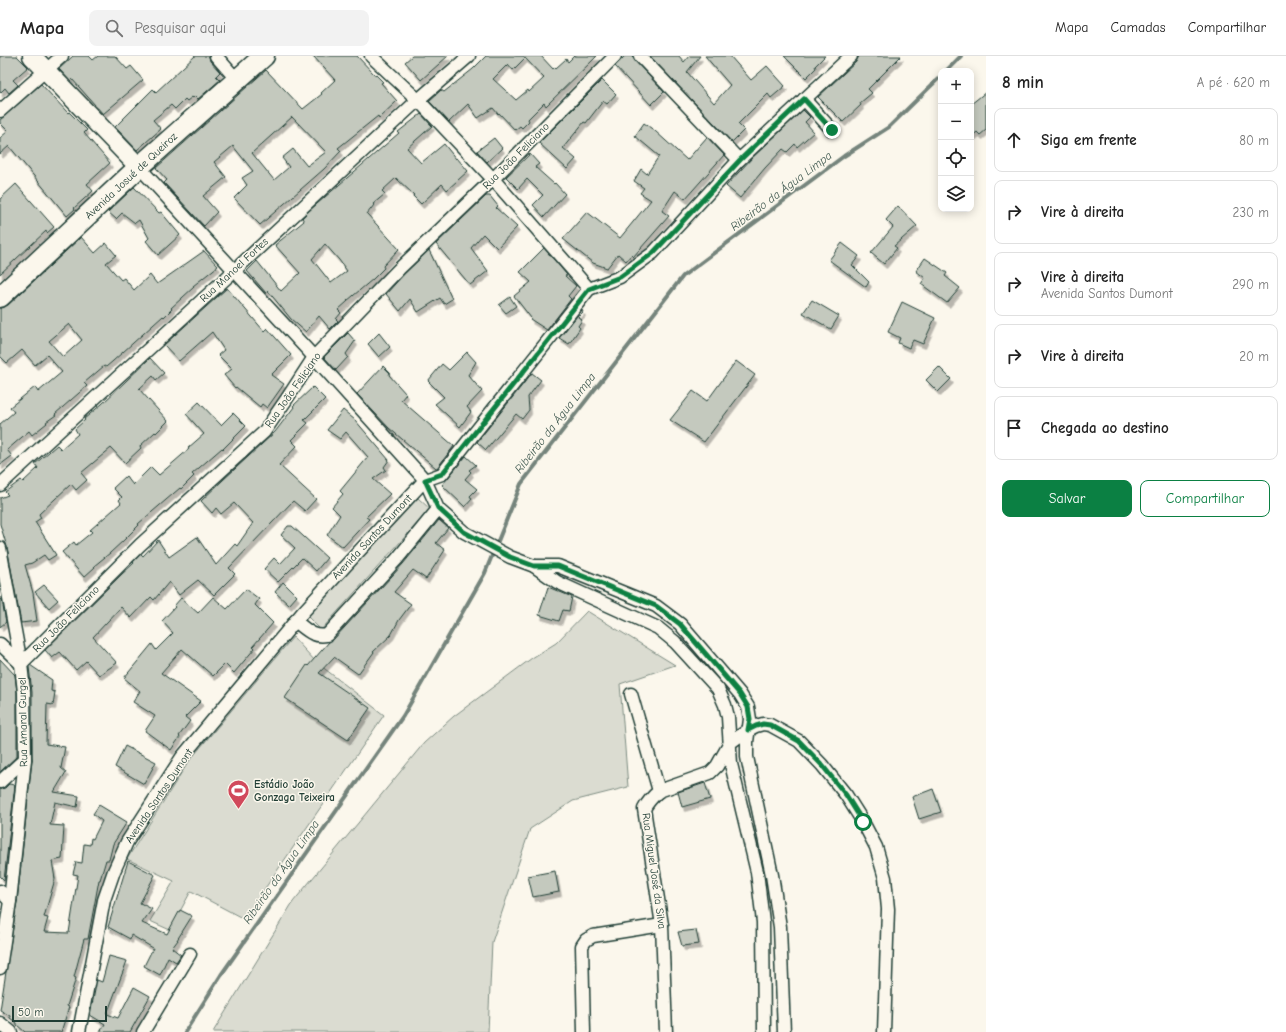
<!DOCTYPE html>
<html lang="pt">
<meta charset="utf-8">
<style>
body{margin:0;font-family:"Comic Neue",sans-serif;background:#f2f2f2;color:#222}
.controls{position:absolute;right:12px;top:12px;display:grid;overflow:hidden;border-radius:8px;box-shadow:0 2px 10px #0003}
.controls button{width:36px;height:36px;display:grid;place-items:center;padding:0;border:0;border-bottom:1px solid #e0e0e0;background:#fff;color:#222;font:20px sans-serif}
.scale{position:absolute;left:12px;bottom:10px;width:95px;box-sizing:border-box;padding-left:4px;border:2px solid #1f3d34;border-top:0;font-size:11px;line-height:14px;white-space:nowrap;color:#1f3d34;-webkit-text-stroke:3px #fbf7ec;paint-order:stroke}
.stop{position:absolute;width:12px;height:12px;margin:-9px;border:3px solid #0b8043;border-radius:50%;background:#fff}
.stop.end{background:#0b8043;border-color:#fff;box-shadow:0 1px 4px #0008}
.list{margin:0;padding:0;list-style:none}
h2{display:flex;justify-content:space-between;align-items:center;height:52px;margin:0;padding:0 16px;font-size:17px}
h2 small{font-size:13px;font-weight:400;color:#767676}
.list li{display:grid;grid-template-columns:26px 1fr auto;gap:12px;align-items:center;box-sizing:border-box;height:64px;margin:0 8px 8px;padding:0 8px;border:1px solid #e0e0e0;border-radius:8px}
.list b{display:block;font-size:15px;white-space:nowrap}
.list p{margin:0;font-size:13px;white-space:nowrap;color:#767676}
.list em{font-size:13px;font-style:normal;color:#767676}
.actions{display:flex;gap:8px;padding:12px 16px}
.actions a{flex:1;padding:9px 0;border:1px solid #0b8043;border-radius:8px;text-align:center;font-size:14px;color:#0b8043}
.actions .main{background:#0b8043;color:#fff}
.icon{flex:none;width:22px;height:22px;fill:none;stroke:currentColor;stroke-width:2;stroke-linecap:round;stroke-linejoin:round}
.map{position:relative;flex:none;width:986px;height:976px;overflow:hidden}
header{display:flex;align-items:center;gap:24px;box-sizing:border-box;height:56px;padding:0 20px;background:#fff;border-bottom:1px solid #e0e0e0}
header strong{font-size:19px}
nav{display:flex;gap:22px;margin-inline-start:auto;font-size:14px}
.search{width:280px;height:36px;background:#f2f2f2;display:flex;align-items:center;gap:10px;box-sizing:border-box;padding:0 14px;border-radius:8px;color:#767676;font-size:15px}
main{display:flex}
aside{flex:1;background:#fff}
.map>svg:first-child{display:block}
.green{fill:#dbdcd1;stroke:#7d8c82}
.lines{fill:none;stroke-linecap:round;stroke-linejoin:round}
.stream{stroke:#74847b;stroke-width:4}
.building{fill:#c4c9be;stroke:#1f3d34;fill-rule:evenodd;filter:url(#shadow)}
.minor-casing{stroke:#1f3d34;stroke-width:15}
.secondary-casing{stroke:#1f3d34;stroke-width:21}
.primary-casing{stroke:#1f3d34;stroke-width:23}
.minor{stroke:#fbf7ec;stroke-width:12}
.secondary{stroke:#fbf7ec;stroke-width:18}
.primary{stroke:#fbf7ec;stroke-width:20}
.route{stroke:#0b8043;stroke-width:5}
.labels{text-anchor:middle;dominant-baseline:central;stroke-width:3;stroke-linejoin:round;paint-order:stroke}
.street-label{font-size:11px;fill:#1f3d34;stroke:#fbf7ec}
.poi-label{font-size:11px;font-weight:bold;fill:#1f3d34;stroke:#fbf7ec;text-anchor:start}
.water-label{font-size:12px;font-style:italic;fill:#425b52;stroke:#fbf7ec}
</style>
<header>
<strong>Mapa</strong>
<div class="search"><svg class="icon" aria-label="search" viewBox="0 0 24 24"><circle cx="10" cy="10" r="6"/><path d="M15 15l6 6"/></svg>Pesquisar aqui</div>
<nav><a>Mapa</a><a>Camadas</a><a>Compartilhar</a></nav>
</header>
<main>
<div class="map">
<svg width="986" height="976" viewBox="0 0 986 976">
<defs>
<filter id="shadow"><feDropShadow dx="2.5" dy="4.5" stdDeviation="0" flood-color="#0004"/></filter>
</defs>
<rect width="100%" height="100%" fill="#fbf7ec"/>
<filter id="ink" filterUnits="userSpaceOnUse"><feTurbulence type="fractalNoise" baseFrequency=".025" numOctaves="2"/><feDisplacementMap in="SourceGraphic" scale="8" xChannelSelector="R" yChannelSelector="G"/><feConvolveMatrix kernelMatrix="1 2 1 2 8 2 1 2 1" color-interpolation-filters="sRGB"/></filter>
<g filter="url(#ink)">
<!-- green -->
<g class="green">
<path d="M418,442L430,453L321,574L307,560Z"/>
<path d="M587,555L675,609L620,628L628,731L573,745L530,773L492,886L488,976H213L293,846L424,687L454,660L532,602L556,587Z"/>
<path d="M293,581L316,606L384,659L244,863L191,835L170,874L150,865L174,825L127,803L189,705Z"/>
</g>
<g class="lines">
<!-- stream -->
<g class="stream">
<path d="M946,15L961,0"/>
<path d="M185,976L221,919L403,660L485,517L521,428L683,220L844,100L889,71L941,20"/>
</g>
</g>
<!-- building -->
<g class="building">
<path d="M0,0H17L28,11L13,24L18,29L9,37L5,32L0,37Z"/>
<path d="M73,0H89L93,4L98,0H115L127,13L131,10L143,24L103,58L72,23L70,25L59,13Z"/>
<path d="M195,0H209L210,5L220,16L216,20L220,24L198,43L195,40L193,42L192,41L187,45L185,43L175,53L171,49L153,64L161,73L137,94L115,71L153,33L156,36Z"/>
<path d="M313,0H357L374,18H375L383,26L381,27L397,45L379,62L378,60L338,92L341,95L324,113L260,169L234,142L247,129L242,122L253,115L233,90L214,106L226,121L203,140L217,156L204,170L164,127L167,124L156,112L266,14L303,53L322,38L321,37L335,24ZM292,61L326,96L307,110L293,93L282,102L289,111L274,124L252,97Z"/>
<path d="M412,0H448L421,24L405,6Z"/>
<path d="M486,0H541L553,13L555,11L556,12L566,3L568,6L574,0H597L546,50L544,47L528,63L529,65L522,72L520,70L515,74L499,57L498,58L493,52L478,62L468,48L449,66L429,45L441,34L444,36L473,13ZM525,2L544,22L529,36L528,34L516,44L493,23L508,8L513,14Z"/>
<path d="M625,0H633L635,5L664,36L651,49L615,10Z"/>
<path d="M650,0H679L684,6L689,0H700L687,16L714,47L730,29L705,0H730L751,24L767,10L785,30L771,42L768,38L738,68L744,74L732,86Z"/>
<path d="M784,0H825L815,10L816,12L806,22Z"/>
<path d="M859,0H901L868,33L872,37L860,47L861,49L843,66L818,41L856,6Z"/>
<path d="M602,24L616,38L607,48L603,45L586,67L584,66L563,92L576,103L567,113L539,87Z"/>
<path d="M41,28L68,57L69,56L87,74L84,77L110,107L87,128L93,135L74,152L75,153L67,160L9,90L0,98V82L8,75L0,67V64Z"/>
<path d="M986,36V74L980,79L977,76L971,81V48Z"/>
<path d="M803,54L810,61L805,66L814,76L797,91L795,88L787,96L783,93L765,112L740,142L726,130L752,102Z"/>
<path d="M421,58L432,70L407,92L421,107L444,88L456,103L457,102L468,115L447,134L442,128L421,148L413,140L414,139L396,122L382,135L385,138L373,148L374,149L367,158L399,193L383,210L384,212L373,223L347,245H348L338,254L341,257L336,263L338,265L330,273L319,260L306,276L291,263L268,235L266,237L247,215L257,205L281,235L300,217L275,189L304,165L302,162L310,154L399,77L398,76ZM325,188L339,204L347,215L331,227L312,203Z"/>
<path d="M644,67L655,75L687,104L707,81L724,99L685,143L675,135L662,155L669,160L633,201L631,199L626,205L618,198L607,212L593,207L563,183L587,156L620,182L651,144L640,137L644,132L634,125L641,113L647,118L659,100L635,80Z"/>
<path d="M494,82L502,92L487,106L477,95Z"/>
<path d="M530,98L539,108L535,111L554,128L555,127L565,138L544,161L533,149L543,139L527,123L518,133L506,121Z"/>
<path d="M16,128L54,171L47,177L46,175L0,218V143Z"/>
<path d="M134,131L159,157L161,156L180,179L158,199L146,185L149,182L139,164L135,167L122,157L116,163L108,156Z"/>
<path d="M486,140H490L498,150L496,152L517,171L497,192L483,178L471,192L488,215L470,229L436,188Z"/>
<path d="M898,150L917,170L894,190L897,192L884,208L871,197L893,171L886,164Z"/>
<path d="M81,181L95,197L106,187L116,199L106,207L121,224L124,222L134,234L150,219L157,228L204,195L218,210L193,230L194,231L171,252L172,253L164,261L163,260L113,305L106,311L104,310L84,327L87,330L55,358L56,359L46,366L47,367L32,379L29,375L7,394L12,400L0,409V368L14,356L10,351L35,331L38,336L62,316L47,299L35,309L22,294L7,307L0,300V252L8,249ZM69,268L82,284L63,301L49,285Z"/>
<path d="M842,187L859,200L852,209L869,226L866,231L829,204Z"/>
<path d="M544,192L567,219L565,220L576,230L568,240L571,243L547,274L530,263L531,262L514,240L531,226L520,216Z"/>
<path d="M429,194L452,243L444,248L440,242L418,256L410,243L400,255L386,238L404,218Z"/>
<path d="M925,202L947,217L945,220L960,232L947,247L921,228L925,222L916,215Z"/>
<path d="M227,232L264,275L267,272L291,299L271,319L284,328L267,352L262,348L260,351L236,331L235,332L224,319L232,313L218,299L224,294L212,276L179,305L164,289Z"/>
<path d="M510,241L516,250L506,257L499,249Z"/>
<path d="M812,244L839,260L831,273L803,257Z"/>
<path d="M902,246L935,262L923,288L913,284L909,292L898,287L900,282L888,276Z"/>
<path d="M582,254L583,256L578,261L582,264L578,270L580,272L569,288L559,282Z"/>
<path d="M348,277L355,285L346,298L348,301L336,314L324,301Z"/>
<path d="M379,277L390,291L379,301L368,288Z"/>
<path d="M467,296L476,306L468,319L482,335L467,351L471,356L460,371L435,348L444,341L428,325L442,308L449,314Z"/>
<path d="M150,302L164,317L156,324L153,320L139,333L168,365L156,377L155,376L140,390L141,392L125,407L111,392L81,417L87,424L76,434L71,428L39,458L41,462L35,466L56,499L48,504L44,499L32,507L25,509L33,537L37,565L21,567L7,491L0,468V442L8,439L5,436L21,424L23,426L38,412L35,408L57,389L61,393L78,378L75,373L85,364L84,363L102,348Z"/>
<path d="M736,305L755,319L704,386L670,364L693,335L707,345Z"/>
<path d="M383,310L390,317L389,319L406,338L401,344L454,390L437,412H436L389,372L357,338Z"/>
<path d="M939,311L951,323L938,336L926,324Z"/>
<path d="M532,317L541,324L528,341L529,354L522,363L516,358L486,394L477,386Z"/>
<path d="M313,331L325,343L304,364L308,367L291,384L297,390L279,409L316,443L305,455L293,445L229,512L235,518L214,539L198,524L179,539L169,526L154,544L151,541L131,562L121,551L93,581L117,607L99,619L86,605L76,614L60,596L52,602L45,594L122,518L134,507L133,506L141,498L143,500L158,484L169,501L197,481L216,509L235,488L237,490L253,467L234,447L221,458L216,452L212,457L201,445L223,424L275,376L294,351L293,350Z"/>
<path d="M199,346L221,369L233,357L246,370L223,393L222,392L192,418L194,420L181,433L180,432L138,468L139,469L124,484L110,497L94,510L95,511L84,521L62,496L74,486L76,489L92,476L90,474L121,447L119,444L122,441L113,432L126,420L133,429L151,411L159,419L189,393L188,392L204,378L186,358Z"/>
<path d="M343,354L355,364L389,404L384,411L386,414L373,423L390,438L366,461L369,463L343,491L327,479L340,459L332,451L343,438L340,435L368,401L346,376L340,383L327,374Z"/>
<path d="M466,400L476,409L469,414L471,416L465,423L477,433L470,440L472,443L465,451L442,429Z"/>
<path d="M439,464L448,472L436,487L445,494L426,523L413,514L394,536L411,548L399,564L391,579L373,596H374L358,618L334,601L319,617L370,652L348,684L285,642L307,609L308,610L329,586L333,584L403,508Z"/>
<path d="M288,470H292L327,502L316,515L302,502L278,526L264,513L274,502L280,508L295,492L281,479Z"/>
<path d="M283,526L297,540L289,549L275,536Z"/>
<path d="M44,529L58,544L49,552L35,536Z"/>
<path d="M548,531L572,541L569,555L563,554L559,565L539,559Z"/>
<path d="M246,533L259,543L255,549L273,567L253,590L255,592L234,617L225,608L213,620L182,593L161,617L201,645L185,661L190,665L179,680L180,681L171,694L145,675L155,660L133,646L140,635L124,622L152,588L156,594L173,577L162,565L175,551L174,550L181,542L198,557L213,541L227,553Z"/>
<path d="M0,542L2,544L6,566L0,571Z"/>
<path d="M0,603L15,619L17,636V700L0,716Z"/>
<path d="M30,609L52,624L51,635L55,636L53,649L47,648L46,688L65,691L61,712L66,716L54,736L79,740L77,751L55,746L50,769L64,770L62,803L52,805L55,823L44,861L48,862L44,876L69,877L78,819L73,818L76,806L82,807L84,788L90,789L91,782L93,783L102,765L93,758L99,749L127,766L113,788L109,804H106L100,824H99L88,883H84L74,921L76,922L67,950L69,951L61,976H25L17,969V967L10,962V960L0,954L17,846L32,704V636L29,611Z"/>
<path d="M125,690L156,706L144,728L115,711Z"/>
<path d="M705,727L710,743L682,751L678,736Z"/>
<path d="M9,728L15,729L4,824L0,820V733L5,732Z"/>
<path d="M933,733L941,756L919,763L912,741Z"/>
<path d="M128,805L155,819L140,847L152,853L142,867L167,878L180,854L192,860L177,884H178L172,892L181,899L176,906L168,901L160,919L144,910L153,892L131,879L130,883L108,871Z"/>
<path d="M555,815L559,836L533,841L528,820Z"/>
<path d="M696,874L699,888L682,890L678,876Z"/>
<path d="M109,900L127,905L107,958L118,962L134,931L150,940L130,976H100L105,968L90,959L97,924L102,926Z"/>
</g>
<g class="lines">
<defs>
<g id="minor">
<path d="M216,0L237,24"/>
<path d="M371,0L418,44L493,123L589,233"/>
<path d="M640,0L739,104"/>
<path d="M804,43L832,74"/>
<path d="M0,55L62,0"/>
<path d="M139,111L314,301L425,424L438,453L464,476L510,501L534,510L557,526L658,572L675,586L718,633L725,649L728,661L731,708L757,816L763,866L764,976"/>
<path d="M0,429L235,214L418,44L469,0"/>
<path d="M0,492L21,608L24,636L25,703L10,845L0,912"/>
<path d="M534,510H558L656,550L680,568L740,638L748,651L750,663L747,686V701L772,819L780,871L784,976"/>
<path d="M295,565C306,573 313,582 327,579L397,503L438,453"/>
<path d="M0,588L21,608L140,489L264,376L286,344L314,301L399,213L493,123L615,0"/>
<path d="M631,638L659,735C652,741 648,745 644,753L662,869L666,976"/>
<path d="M0,726L25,703"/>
<path d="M659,735L710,717L717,710L730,687L748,674L756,670L763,668L770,669L799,685L822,709L846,739L863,766L876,791L885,822L888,853L884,976"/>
<path d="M0,835L10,845"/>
<path d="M0,967L11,976"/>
<path d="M79,976L104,844L114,815L127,786L182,701L303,556L373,480L425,424L442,418L589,233L620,221L653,197L739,104L851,0"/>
<path d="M143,976L190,898"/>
<path d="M584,976L582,890L586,884L593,880L662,869"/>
</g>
<path id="secondary" d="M32,0L139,111"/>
<path id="primary" d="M0,241L139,111L264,0"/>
</defs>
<!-- minor casing -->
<use href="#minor" class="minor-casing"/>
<!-- secondary casing -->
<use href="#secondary" class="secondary-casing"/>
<!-- primary casing -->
<use href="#primary" class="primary-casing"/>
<!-- minor -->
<use href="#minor" class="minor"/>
<!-- secondary -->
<use href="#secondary" class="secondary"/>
<!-- primary -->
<use href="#primary" class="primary"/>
</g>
</g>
<g class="lines" filter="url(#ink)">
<!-- route -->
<path class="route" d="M832,74L804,43L740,104L653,197L620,221L589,233L442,418L425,424L438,452L464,476L510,501L534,510H558L656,550L680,568L740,638L748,651L750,663L748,674L756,670L763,668L770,669L799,685L822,709L846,739L863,766"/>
</g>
<!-- icons -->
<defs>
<symbol id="stadium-pin" viewBox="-11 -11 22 30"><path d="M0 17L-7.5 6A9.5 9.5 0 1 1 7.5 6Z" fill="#d1495b" stroke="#fbf7ec"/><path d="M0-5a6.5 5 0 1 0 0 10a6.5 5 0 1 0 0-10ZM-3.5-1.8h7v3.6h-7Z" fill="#fff"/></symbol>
</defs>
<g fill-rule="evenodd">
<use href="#stadium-pin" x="226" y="722" width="25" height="34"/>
</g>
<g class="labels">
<!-- street labels -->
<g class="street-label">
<text transform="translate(516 100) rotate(-45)">Rua João Feliciano</text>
<text transform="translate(131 120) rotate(-43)">Avenida Josué de Queiroz</text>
<text transform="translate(234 214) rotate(-43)">Rua Manoel Fortes</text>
<text transform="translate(293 334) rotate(-55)">Rua João Feliciano</text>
<text transform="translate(372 481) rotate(-47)">Avenida Santos Dumont</text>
<text transform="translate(66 563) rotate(-45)">Rua João Feliciano</text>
<text transform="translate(23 666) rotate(-91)">Rua Amaral Gurgel</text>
<text transform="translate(159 740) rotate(-56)">Avenida Santos Dumont</text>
<text transform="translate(654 815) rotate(82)">Rua Miguel José da Silva</text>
</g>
<!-- poi labels -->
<g class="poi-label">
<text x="254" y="728">Estádio João<tspan x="254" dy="13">Gonzaga Teixeira</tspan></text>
</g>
<!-- water labels -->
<g class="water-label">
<text transform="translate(781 135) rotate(-37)">Ribeirão da Água Limpa</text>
<text transform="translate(555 367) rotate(-52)">Ribeirão da Água Limpa</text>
<text transform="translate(281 816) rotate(-55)">Ribeirão da Água Limpa</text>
</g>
</g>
</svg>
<div class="controls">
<button>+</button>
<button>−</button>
<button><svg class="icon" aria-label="locate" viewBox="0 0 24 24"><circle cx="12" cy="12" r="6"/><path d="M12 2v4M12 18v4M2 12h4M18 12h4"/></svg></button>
<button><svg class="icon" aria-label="layers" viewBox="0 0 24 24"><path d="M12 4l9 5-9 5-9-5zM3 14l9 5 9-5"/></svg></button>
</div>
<div class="scale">50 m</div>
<div class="stop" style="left:863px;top:766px"></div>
<div class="stop end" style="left:832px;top:74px"></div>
</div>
<aside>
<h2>8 min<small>A pé · 620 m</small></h2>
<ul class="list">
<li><svg class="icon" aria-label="ahead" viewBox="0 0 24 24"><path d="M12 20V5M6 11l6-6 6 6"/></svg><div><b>Siga em frente</b></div><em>80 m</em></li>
<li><svg class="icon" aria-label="right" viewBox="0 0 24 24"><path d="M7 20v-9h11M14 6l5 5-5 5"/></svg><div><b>Vire à direita</b></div><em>230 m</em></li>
<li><svg class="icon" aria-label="right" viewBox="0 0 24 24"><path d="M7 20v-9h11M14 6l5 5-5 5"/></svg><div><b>Vire à direita</b><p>Avenida Santos Dumont</p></div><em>290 m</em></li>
<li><svg class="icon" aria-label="right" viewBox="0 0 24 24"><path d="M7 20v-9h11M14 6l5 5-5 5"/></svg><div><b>Vire à direita</b></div><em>20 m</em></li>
<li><svg class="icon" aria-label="arrive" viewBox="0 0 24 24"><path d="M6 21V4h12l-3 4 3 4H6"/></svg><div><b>Chegada ao destino</b></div></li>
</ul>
<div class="actions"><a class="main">Salvar</a><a>Compartilhar</a></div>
</aside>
</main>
